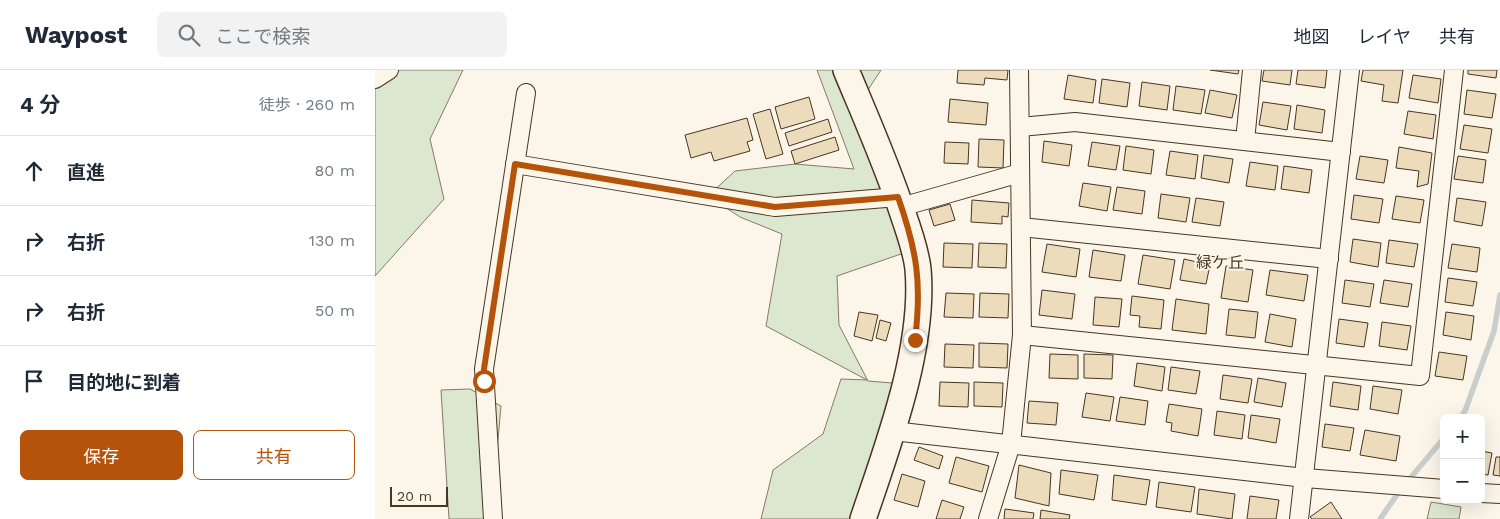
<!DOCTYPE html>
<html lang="ja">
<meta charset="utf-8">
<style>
body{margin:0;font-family:"Work Sans","Noto Sans JP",sans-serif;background:#f2f2f3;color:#1f2937}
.controls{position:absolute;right:15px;bottom:15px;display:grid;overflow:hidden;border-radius:8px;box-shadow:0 5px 20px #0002}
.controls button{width:45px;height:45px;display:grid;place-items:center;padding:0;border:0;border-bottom:1px solid #e0e1e3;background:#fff;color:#1f2937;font:25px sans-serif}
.scale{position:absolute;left:15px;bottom:12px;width:58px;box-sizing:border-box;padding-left:5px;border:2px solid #4a3520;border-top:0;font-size:14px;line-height:18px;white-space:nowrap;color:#4a3520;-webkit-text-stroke:4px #fbf6e9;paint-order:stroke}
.stop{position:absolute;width:15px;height:15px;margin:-11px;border:4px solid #b45309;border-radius:50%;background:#fff}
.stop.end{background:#b45309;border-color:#fff;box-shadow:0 1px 5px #0008}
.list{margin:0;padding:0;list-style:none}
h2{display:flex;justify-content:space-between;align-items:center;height:65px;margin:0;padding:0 20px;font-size:21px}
h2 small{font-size:16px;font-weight:400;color:#747a83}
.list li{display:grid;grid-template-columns:32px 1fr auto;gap:15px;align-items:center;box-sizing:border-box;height:70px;padding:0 20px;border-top:1px solid #e0e1e3}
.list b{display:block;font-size:19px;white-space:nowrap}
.list em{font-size:16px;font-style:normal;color:#747a83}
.actions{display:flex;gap:10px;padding:15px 20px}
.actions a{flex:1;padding:11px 0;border:1px solid #b45309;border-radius:8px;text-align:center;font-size:18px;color:#b45309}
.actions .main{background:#b45309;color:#fff}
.icon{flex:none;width:28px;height:28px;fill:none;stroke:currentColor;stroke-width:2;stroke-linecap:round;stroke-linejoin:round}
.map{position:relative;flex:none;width:1125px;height:449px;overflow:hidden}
header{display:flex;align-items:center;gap:30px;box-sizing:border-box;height:70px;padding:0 25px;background:#fff;border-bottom:1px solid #e0e1e3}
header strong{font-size:24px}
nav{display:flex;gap:28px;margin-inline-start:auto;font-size:18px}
.search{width:350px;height:45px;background:#f2f2f3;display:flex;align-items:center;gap:12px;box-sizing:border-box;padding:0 18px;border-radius:8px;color:#747a83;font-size:19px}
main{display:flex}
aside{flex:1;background:#fff}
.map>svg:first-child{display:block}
.green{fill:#dce7d0;stroke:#887966}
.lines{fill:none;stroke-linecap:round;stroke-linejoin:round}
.stream{stroke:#c9cecd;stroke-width:5.5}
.building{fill:#ecdcbc;stroke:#4a3520}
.street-casing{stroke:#4a3520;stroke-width:20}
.secondary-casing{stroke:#4a3520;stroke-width:28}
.street{stroke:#fbf6e9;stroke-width:18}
.secondary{stroke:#fbf6e9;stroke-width:25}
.route{stroke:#b45309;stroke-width:6}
.labels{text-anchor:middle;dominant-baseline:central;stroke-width:4;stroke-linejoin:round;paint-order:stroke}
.quarter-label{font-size:16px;fill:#4a3520;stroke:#fbf6e9}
</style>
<header>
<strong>Waypost</strong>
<div class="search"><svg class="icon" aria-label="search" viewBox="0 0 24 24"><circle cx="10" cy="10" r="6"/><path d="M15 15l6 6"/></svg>ここで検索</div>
<nav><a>地図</a><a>レイヤ</a><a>共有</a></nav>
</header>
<main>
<aside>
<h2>4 分<small>徒歩 · 260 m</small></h2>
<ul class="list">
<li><svg class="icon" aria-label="ahead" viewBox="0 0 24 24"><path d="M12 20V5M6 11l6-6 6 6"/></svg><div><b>直進</b></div><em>80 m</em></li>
<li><svg class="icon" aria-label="right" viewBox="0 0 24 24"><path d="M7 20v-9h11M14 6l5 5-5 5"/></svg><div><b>右折</b></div><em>130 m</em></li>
<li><svg class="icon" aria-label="right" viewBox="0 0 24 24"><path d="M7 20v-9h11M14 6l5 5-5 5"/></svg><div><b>右折</b></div><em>50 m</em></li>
<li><svg class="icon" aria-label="arrive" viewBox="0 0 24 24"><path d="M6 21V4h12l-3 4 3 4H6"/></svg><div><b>目的地に到着</b></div></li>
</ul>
<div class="actions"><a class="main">保存</a><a>共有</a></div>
</aside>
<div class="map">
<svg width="1125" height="449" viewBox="0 0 1125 449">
<rect width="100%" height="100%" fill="#fbf6e9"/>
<!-- green -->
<g class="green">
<path d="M0,0H88L55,69L69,129L0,206Z"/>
<path d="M442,0H506L485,32L546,161L526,184L462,206L464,255L493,311L529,314L489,449H386L398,400L448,364L466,309L492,310L391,256L407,164L365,147L333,126L360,101L420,94L479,99Z"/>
<path d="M95,319L126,336L117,437L123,449H74L66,320Z"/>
<path d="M1056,432L1086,437L1084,449H1052Z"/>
</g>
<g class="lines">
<!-- stream -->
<g class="stream">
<path d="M1085,348L1090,341L1119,261L1125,225"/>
<path d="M1032,412L1069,368"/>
<path d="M1005,449L1026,419"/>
</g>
</g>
<!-- building -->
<g class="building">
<path d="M583,0H633L632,10L610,8L609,15L582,13Z"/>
<path d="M835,0H864L863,4Z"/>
<path d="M889,0H917L915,15L887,11Z"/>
<path d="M923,0H952L950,18L921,14Z"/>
<path d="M988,0H1028L1023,33L1007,31L1009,15L986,11Z"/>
<path d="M1093,0H1122L1121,8L1093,4Z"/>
<path d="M693,5L721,10L718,33L689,29Z"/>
<path d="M1038,5L1066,9L1063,33L1034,28Z"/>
<path d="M727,9L755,13L752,37L724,33Z"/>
<path d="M767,12L795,16L792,40L764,36Z"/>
<path d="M801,16L830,20L826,44L798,40Z"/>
<path d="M835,20L862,25L857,48L830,43Z"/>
<path d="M1092,20L1121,24L1117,48L1089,44Z"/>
<path d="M434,27L440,49L406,59L400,37Z"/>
<path d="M575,29L613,33L611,55L573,52Z"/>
<path d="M888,32L916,36L912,60L884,55Z"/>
<path d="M922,35L950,40L947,63L919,59Z"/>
<path d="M395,39L408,84L391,89L378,44Z"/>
<path d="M1033,41L1061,45L1058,69L1029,64Z"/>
<path d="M372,48L378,70L372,72L375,81L339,91L336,82L316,88L310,65Z"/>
<path d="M453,49L457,62L414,76L410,63Z"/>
<path d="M1089,55L1117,59L1113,83L1085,79Z"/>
<path d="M460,67L464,80L420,94L416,81Z"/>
<path d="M604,69L629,70L628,98L603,97Z"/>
<path d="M669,71L697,75L694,96L667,92Z"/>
<path d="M570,72L594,73L593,94L569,93Z"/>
<path d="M717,72L745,76L741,100L713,96Z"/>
<path d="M751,76L779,80L776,104L748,100Z"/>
<path d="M1024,77L1057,83L1053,114L1042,117L1044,101L1021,98Z"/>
<path d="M795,81L823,85L820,109L791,105Z"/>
<path d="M829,85L858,89L854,113L826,108Z"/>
<path d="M985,86L1013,90L1009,113L981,109Z"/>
<path d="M1083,86L1111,90L1108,113L1079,109Z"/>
<path d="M875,92L903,96L900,120L871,116Z"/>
<path d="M909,96L937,100L934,123L906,119Z"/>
<path d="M708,113L736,117L732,141L704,136Z"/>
<path d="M742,117L770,121L767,144L738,140Z"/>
<path d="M786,124L815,128L811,152L783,148Z"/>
<path d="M979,125L1008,129L1004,153L976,149Z"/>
<path d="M1021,126L1049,130L1045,153L1017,149Z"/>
<path d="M821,128L849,132L845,156L817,152Z"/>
<path d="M1082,128L1111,132L1107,156L1079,151Z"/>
<path d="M597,130L634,133L633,147L627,146V154L596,152Z"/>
<path d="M575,134L580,150L559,156L554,140Z"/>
<path d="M978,169L1006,173L1003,197L975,192Z"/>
<path d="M1014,170L1043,174L1039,197L1011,193Z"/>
<path d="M569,173L598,174L597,198L568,197Z"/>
<path d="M604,173L632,174L631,198L603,197Z"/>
<path d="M672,174L705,179L701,207L667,202Z"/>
<path d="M1077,174L1105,178L1102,202L1073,198Z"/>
<path d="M718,180L750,185L746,211L714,207Z"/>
<path d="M768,185L800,190L795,219L763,214Z"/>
<path d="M809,189L835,195L831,214L805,210Z"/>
<path d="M851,196L878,200L873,232L846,228Z"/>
<path d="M895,200L933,205L929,231L891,225Z"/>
<path d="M1073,208L1102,212L1098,236L1070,232Z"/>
<path d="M970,210L999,214L995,237L967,233Z"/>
<path d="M1009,210L1037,214L1033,237L1005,233Z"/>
<path d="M667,220L700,224L697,249L664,245Z"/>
<path d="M571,223L599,224L598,248L569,247Z"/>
<path d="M605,223L634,224L633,248L604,247Z"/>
<path d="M757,226L789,230L786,259L764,257L765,246L755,245Z"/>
<path d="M720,227L747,229L744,257L718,255Z"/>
<path d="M801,229L834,234L831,264L797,260Z"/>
<path d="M854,239L883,242L880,268L851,265Z"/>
<path d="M484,242L503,245L497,271L479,266Z"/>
<path d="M1071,242L1099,246L1096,270L1068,265Z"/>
<path d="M895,244L921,249L917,277L890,272Z"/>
<path d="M964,249L993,253L989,277L961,273Z"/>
<path d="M505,250L516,253L511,271L501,268Z"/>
<path d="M1007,252L1036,256L1032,280L1004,276Z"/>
<path d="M604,273L633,274L632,298L604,297Z"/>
<path d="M570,274L599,275L598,298L569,297Z"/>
<path d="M1064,282L1092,286L1088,310L1060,306Z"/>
<path d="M675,284L703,285V309L674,308Z"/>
<path d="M709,284L738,285L737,309L709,308Z"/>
<path d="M762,293L790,297L787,321L759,316Z"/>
<path d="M796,297L825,301L821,324L793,320Z"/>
<path d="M848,305L877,309L873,333L845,329Z"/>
<path d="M883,308L911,313L907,337L879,332Z"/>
<path d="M565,312L594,313L593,337L564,336Z"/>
<path d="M599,312L628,313L627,337L599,336Z"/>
<path d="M958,312L986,316L983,340L955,336Z"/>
<path d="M998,316L1027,320L1023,344L995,339Z"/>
<path d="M711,323L739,327L735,351L707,347Z"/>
<path d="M745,327L773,331L770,355L741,351Z"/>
<path d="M654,331L683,333L681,355L652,353Z"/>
<path d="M794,334L827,339L823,366L796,361L797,353L791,352Z"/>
<path d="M842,341L870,345L867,369L839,365Z"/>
<path d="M876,345L905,349L901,373L873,368Z"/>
<path d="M950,354L979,358L975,381L947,377Z"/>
<path d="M990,360L1025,366L1021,391L985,385Z"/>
<path d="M544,377L568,386L564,399L539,390Z"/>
<path d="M1106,381L1117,383L1113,405L1106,404Z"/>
<path d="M581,387L614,396L607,422L574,413Z"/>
<path d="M1121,387H1125V406L1118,405Z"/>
<path d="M644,395L676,403L674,436L640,428Z"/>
<path d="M686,400L723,405L719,430L684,424Z"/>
<path d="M527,404L550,411L543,437L519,430Z"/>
<path d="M739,405L775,410L771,435L737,430Z"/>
<path d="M784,412L820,417L816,442L781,437Z"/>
<path d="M824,419L860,424L857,449L822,444Z"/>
<path d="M875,426L904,430L901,449H872Z"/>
<path d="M567,430L589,437L585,449H561Z"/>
<path d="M956,432L967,449H937L935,447Z"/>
<path d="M630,439L659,443L658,449H629Z"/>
<path d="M666,440L695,445L694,449H665Z"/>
</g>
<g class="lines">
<defs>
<g id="street">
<path d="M0,9L14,0"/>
<path d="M645,57L700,52L966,82"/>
<path d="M870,71L877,0"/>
<path d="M140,94L400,137L523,127"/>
<path d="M526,137L645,103"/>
<path d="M646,157L954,189"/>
<path d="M647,265L1045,306L1079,0"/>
<path d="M518,361L930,408L1069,419"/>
<path d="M1106,423L1125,424"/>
<path d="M118,449L109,299L151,23"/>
<path d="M613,449L636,374L647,265L644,0"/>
<path d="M924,449L975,0"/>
</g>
<path id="secondary" d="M471,0C491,48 512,95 528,144C534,161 541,181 543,199C550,278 513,375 488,449"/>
</defs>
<!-- street casing -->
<use href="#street" class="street-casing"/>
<!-- secondary casing -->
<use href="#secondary" class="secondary-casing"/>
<!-- street -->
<use href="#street" class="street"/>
<!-- secondary -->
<use href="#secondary" class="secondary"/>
</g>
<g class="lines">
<!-- route -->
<path class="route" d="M109,311V299L140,94L400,137L523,127C542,181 547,213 540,270"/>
</g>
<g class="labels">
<!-- quarter labels -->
<g class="quarter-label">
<text x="845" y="192">緑ケ丘</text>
</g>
</g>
</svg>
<div class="controls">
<button>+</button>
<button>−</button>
</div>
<div class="scale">20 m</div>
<div class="stop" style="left:109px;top:311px"></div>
<div class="stop end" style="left:540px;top:270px"></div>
</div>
</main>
